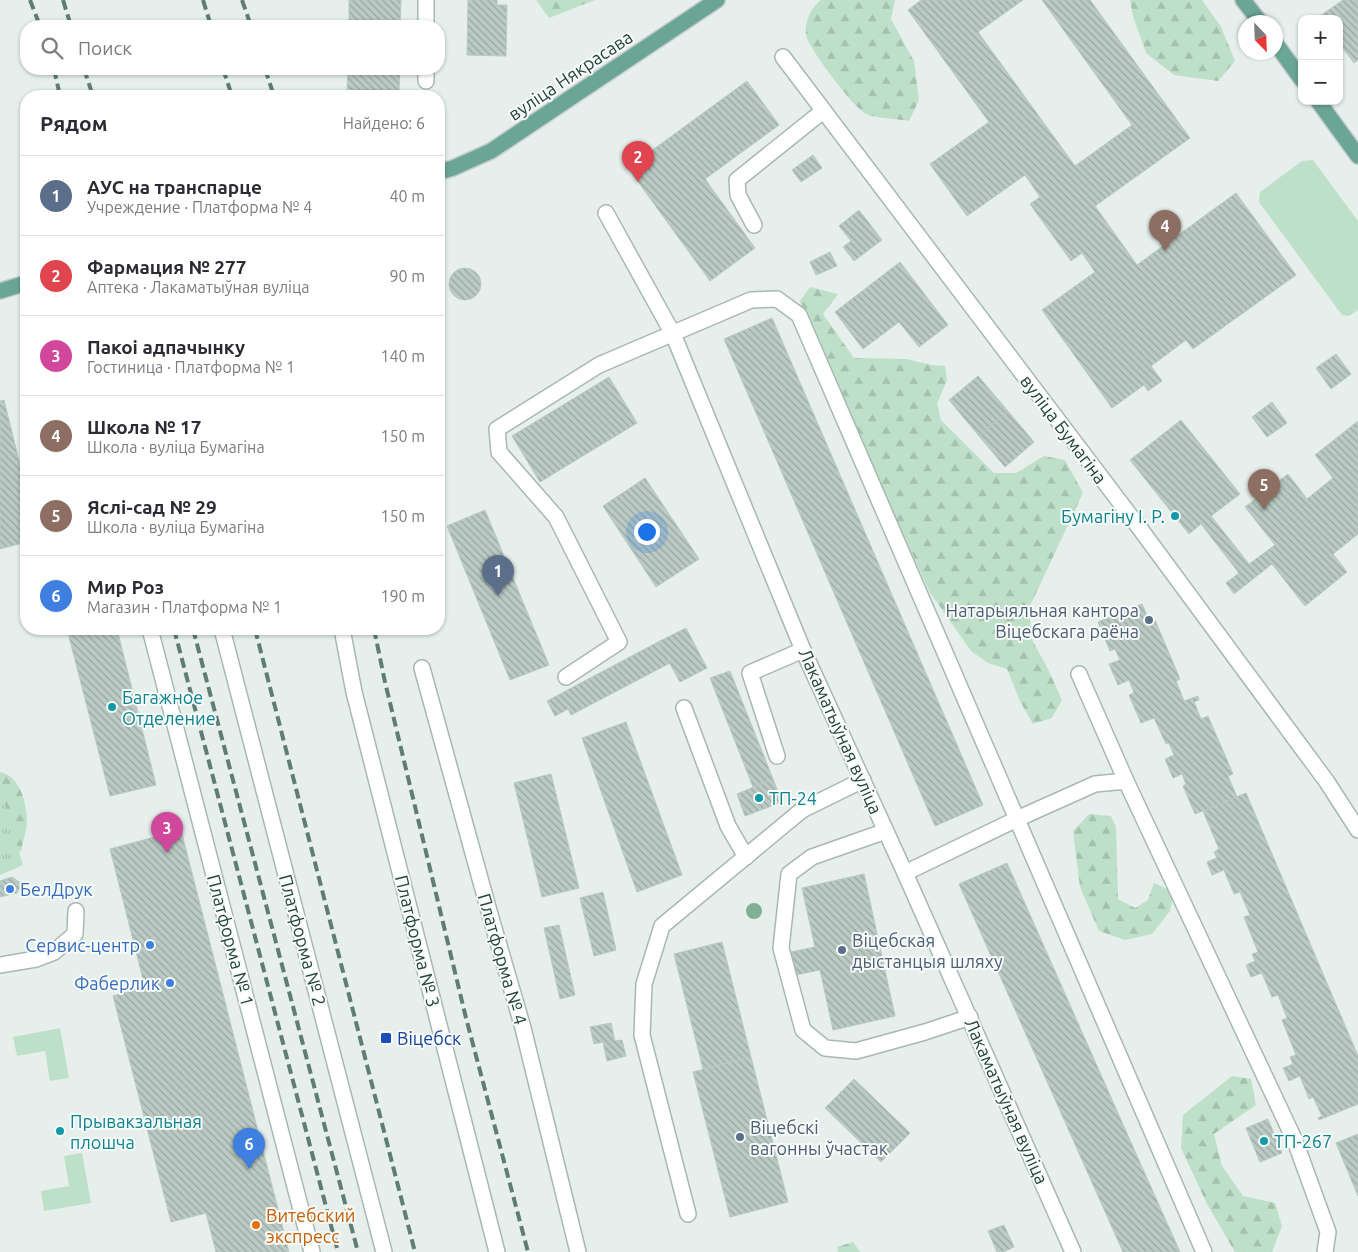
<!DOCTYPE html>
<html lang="ru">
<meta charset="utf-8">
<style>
body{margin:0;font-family:Ubuntu,sans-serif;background:#f2f2f3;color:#2b2b33}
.controls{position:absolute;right:15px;top:15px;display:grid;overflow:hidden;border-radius:10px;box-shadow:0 1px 4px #0004}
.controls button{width:45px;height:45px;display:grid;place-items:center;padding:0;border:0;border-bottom:1px solid #e1e1e2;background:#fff;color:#2b2b33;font:25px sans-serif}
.compass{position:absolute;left:1238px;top:15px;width:45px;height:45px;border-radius:50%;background:#fff;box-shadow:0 1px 4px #0004;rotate:157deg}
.you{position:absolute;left:646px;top:531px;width:18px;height:18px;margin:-12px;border:4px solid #fff;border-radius:50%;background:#1a73e8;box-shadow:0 0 0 8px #1a73e833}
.badge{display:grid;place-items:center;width:32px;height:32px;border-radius:50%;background:#855347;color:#fff;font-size:16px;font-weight:700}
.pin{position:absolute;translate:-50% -41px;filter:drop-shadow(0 1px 2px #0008)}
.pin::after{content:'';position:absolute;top:26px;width:18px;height:15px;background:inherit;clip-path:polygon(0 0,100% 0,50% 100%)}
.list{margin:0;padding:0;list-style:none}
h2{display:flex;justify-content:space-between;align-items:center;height:65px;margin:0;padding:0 20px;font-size:21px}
h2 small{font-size:16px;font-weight:400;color:#7c7c81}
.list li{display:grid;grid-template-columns:32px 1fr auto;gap:15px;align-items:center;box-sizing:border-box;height:80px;padding:0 20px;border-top:1px solid #e1e1e2}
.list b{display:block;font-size:19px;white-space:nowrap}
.list p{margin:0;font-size:16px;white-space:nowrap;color:#7c7c81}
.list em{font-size:16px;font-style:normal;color:#7c7c81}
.icon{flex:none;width:28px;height:28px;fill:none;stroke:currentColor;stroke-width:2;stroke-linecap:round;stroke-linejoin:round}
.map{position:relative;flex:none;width:1358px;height:1252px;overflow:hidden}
.search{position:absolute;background:#fff;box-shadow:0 1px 4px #0004;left:20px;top:20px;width:425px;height:55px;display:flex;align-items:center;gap:12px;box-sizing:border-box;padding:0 18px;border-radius:20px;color:#7c7c81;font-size:19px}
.panel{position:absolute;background:#fff;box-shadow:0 1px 4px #0004;left:20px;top:90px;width:425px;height:545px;border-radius:20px}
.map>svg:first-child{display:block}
.grass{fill:#bfe0c8}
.forest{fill:url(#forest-firs)}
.park{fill:url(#park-tufts)}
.building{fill:url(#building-back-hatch);stroke:#b8c9c2}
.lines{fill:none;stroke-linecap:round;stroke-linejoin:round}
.minor-casing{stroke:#a8b8b2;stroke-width:18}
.major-casing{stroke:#c2cac8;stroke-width:18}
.minor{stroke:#fff;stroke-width:15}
.major{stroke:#6aa596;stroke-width:15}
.rail{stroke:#5f7d75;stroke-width:4;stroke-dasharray:10 5;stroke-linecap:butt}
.tree{fill:#80af93}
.culture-dot{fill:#0f9aa8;stroke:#f7fbf9;stroke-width:2}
.service-dot{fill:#5c6f8a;stroke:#f7fbf9;stroke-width:2}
.shop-dot{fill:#3f7fe0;stroke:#f7fbf9;stroke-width:2}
.transit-dot{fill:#1a4fb4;stroke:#f7fbf9;stroke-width:2}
.food-dot{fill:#e8710a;stroke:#f7fbf9;stroke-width:2}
.labels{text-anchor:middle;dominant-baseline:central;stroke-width:4;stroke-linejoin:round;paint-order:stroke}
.street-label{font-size:18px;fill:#24423a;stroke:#f7fbf9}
.culture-label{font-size:18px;fill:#0d838f;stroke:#f7fbf9;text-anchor:start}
.service-label{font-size:18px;fill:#4e5e75;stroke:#f7fbf9;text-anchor:start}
.shop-label{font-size:18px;fill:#366cbe;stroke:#f7fbf9;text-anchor:end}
.transit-label{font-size:18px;fill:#164399;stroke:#f7fbf9;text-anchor:start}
.food-label{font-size:18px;fill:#c56008;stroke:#f7fbf9;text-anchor:start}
</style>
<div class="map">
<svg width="1358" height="1252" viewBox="0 0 1358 1252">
<defs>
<pattern id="forest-firs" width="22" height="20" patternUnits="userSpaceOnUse" patternTransform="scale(1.25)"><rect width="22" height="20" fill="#bfe0c8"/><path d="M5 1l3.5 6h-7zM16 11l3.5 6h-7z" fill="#a4c1ad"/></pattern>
<pattern id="park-tufts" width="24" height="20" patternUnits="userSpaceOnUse" patternTransform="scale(1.25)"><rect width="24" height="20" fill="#bfe0c8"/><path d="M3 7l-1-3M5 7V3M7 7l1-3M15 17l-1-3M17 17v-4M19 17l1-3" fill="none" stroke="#a4c1ad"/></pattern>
<pattern id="building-back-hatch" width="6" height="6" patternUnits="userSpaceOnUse" patternTransform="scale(1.25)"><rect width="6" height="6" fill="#bbcac4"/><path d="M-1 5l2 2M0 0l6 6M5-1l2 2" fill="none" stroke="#98a6a0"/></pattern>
</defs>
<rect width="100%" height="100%" fill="#e6efeb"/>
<!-- grass -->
<g class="grass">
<path d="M1313,160L1358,221V310L1349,316L1342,315L1259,202L1260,192L1302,161Z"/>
<path d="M60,1028L69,1078L50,1081L45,1051L17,1056L13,1037Z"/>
<path d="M82,1153L91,1203L44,1211L41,1191L69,1186L64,1156Z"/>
</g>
<!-- forest -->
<g class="forest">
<path d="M536,0H595L549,18Z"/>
<path d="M821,0H895L891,19L914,61L919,100L909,121C900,119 873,118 866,114C854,108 811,51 807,38C803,25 810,8 821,0Z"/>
<path d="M1130,0H1202L1221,27L1235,61L1218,81L1174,75L1146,53L1133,16Z"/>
<path d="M810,287L838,294L823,314L854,358L906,359L931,365L945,366L947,380L937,404L941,420L994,473H1016L1044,456L1065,460L1083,493L1029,608L1032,640L1047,667L1062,700L1052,718L1033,724L1020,701L1007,669L988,663L971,651L929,591L809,325L800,301Z"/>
<path d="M0,772C20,776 26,801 27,820C27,830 23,841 21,851L0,865Z"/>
<path d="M1089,814L1111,816L1116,827L1118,899L1135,908L1148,900L1154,883L1167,889L1173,897L1170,911L1152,934L1125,940L1099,931L1080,887L1073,831Z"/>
<path d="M1232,1076L1251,1079L1256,1105L1214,1134L1222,1166L1243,1196L1275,1203L1282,1226L1272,1252H1235L1207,1204L1181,1148L1183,1115Z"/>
<path d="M853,1242L860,1252H838L837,1247Z"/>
</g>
<!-- park -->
<path class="park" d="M0,787L23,865L0,875Z"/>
<!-- building -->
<g class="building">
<path d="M349,0H401L400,26H349Z"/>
<path d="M468,0H497V5H507L506,56L467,55Z"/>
<path d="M921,0H1023L978,32L1075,166L1132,125L1042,0H1090L1190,138L1095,206L1137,265L1236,193L1296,275L1193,349L1186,340L1151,366L1162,381L1148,391L1144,385L1112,408L1042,310L1095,272L1082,253L1071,261L1030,204L1040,197L1025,175L967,216L930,164L989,122L908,10Z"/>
<path d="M1343,0H1358V60L1354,63L1339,43V19H1322L1320,16Z"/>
<path d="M348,69H400L399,91H347Z"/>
<path d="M747,81L779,125L705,179L755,248L710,281L628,168Z"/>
<path d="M813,155L822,168L801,182L792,170Z"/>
<path d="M859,210L882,240L854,261L843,247L851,241L839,226Z"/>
<path d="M830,252L837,266L816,275L810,262Z"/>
<path d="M900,262L948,325L919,347L899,322L863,349L835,312Z"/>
<circle cx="465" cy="284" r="16"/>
<path d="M772,318L983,805L935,826L724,339Z"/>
<path d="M1336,354L1351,374L1331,389L1316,368Z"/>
<path d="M978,376L1008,411L979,436L949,400Z"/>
<path d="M609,377L637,423L540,482L512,436Z"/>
<path d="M4,400L26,489V542L0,549V401Z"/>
<path d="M1272,402L1287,423L1267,437L1252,417Z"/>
<path d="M1008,411L1034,442L1005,467L979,436Z"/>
<path d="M1181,420L1240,494L1211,516L1249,564L1275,545L1245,507L1288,474L1307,499L1333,478L1315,455L1358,421V534L1333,554L1347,572L1305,606L1272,564L1234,594L1226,583L1239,573L1201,524L1189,534L1130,460Z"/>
<path d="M645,478L699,559L656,587L603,506Z"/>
<path d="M485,510L549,665L510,680L447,526Z"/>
<path d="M1142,604L1150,623L1155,620L1180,679L1176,681L1184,701L1198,696L1199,700L1194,702L1201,719L1208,716L1233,774L1228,776L1237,797L1195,814L1183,786L1186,784L1182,774L1173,778L1165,759L1174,755L1169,743L1166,744L1154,718L1141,723L1129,695L1134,693L1129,680L1118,685L1109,664L1120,660L1115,649L1110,651L1098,622Z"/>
<path d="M686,628L707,668L680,682L658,642Z"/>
<path d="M67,629H117L156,785L110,796Z"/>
<path d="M658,642L670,663L571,715L568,709L555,716L547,701Z"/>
<path d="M730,671L773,779L753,787L710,678Z"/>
<path d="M626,722L682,875L637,892L582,738Z"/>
<path d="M551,774L579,888L542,897L514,783Z"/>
<path d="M773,779L782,802L745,816L737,794Z"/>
<path d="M1246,793L1358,1056V1104L1319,1120L1318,1118L1322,1116L1313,1097L1309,1099L1300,1076L1289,1081L1283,1068L1293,1064L1290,1057L1296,1055L1282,1020L1287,1018L1278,995L1272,997L1262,973L1251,977L1246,965L1255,961L1252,954L1258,952L1244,917L1250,915L1240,892L1234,894L1224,870L1212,875L1207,862L1217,858L1214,852L1219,849L1203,811Z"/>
<path d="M181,830L289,1252H216L206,1213L171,1222L113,996L145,987L110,849Z"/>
<path d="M1007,863L1129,1138L1180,1252H1123L959,884Z"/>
<path d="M864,874L895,1016L833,1030L820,970L796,975L791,952L815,947L802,888Z"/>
<path d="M12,877L22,884L17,893L0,897V881Z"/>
<path d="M603,892L616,950L594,956L580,898Z"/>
<path d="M559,925L575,995L560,999L544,928Z"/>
<path d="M722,942L751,1057L703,1069L674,954Z"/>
<path d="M611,1023L615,1041L622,1040L626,1056L607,1061L603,1042L594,1044L590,1027Z"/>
<path d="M751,1057L788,1202L730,1217L693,1072Z"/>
<path d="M854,1079L910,1133L881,1162L825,1108Z"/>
<path d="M1268,1119L1282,1153L1260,1162L1246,1128Z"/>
<path d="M1358,1134V1196L1336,1143Z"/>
<path d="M1004,1225L1014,1247L1003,1252H997L988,1231Z"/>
</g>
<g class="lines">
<defs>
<g id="minor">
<path d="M426,26V0"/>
<path d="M783,57L1141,530L1327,782L1358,830"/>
<path d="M426,81V69"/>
<path d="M606,213L673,334L803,650L905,873L1073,1252"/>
<path d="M754,225L738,195L737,180L823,111"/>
<path d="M150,629L312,1252"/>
<path d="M222,629L384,1252"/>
<path d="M342,629L354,692L497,1252"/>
<path d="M422,668L489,911L523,1028L578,1252"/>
<path d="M1079,674L1126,781"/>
<path d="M566,677L619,642L556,517L499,452L497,429L599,365L751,300L777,299L799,315L1204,1252"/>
<path d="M684,708L728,826L746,857"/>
<path d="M777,756L750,673L803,650"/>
<path d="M886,831L812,857L789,874L781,948L803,1030L825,1048L856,1051L925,1032L970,1017"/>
<path d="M905,873L1017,819L1095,784L1126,781L1295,1141L1328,1232L1325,1252"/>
<path d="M0,965L36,959L54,952L75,934L76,911"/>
<path d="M688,1214L642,1035L644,984L662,926L802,810L863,780"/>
</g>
<g id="major">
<path d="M1243,0L1260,22"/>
<path d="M1276,44L1302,80"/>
<path d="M1318,101L1358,156"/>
<path d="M439,172L453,168L491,151L717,0"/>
<path d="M0,291L26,283"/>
</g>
</defs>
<!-- minor casing -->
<use href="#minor" class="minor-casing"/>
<!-- major casing -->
<use href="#major" class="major-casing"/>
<!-- minor -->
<use href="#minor" class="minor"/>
<!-- major -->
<use href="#major" class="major"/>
<!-- rail -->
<g class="rail">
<path d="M30,0L40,26"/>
<path d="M63,0L71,26"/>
<path d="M203,0L211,26"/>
<path d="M242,0L251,26"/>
<path d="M54,69L60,96"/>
<path d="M84,69L93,96"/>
<path d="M223,69L232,96"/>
<path d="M265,69L274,96"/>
<path d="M174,629L338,1252"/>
<path d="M193,629L358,1252"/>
<path d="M255,629L415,1252"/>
<path d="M374,629L385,682L466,1018L528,1252"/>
</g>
</g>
<!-- trees -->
<circle class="tree" cx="754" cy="911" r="8"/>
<!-- markers -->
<g class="culture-dot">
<circle cx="1175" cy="516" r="5"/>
<circle cx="112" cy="707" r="5"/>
<circle cx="759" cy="798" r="5"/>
<circle cx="60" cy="1131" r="5"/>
<circle cx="1264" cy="1141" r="5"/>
</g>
<g class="service-dot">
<circle cx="1149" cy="620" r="5"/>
<circle cx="842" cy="950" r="5"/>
<circle cx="740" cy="1137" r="5"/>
</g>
<g class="shop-dot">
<circle cx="10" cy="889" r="5"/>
<circle cx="150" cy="945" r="5"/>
<circle cx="170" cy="983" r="5"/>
</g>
<rect class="transit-dot" x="380" y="1032" width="12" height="12" rx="2.5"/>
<circle class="food-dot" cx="256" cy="1225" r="5"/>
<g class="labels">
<!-- street labels -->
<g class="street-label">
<text transform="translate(570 75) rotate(-34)">вуліца Някрасава</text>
<text transform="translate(1064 429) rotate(53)">вуліца Бумагіна</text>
<text transform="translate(841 731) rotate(66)">Лакаматыўная вуліца</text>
<text transform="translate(231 940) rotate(75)">Платформа № 1</text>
<text transform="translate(303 940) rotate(75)">Платформа № 2</text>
<text transform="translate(418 941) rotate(76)">Платформа № 3</text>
<text transform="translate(503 959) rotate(74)">Платформа № 4</text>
<text transform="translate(1007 1101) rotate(66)">Лакаматыўная вуліца</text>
</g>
<!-- culture labels -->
<g class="culture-label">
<text x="1165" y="516" text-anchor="end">Бумагіну І. Р.</text>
<text x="122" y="697">Багажное<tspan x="122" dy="21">Отделение</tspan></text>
<text x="769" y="798">ТП-24</text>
<text x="70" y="1121">Прывакзальная<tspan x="70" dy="21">плошча</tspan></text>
<text x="1274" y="1141">ТП-267</text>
</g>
<!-- service labels -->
<g class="service-label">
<text x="1139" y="610" text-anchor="end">Натарыяльная кантора<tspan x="1139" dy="21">Віцебскага раёна</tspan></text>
<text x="852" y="940">Віцебская<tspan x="852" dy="21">дыстанцыя шляху</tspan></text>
<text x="750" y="1127">Віцебскі<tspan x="750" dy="21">вагонны ўчастак</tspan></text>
</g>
<!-- shop labels -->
<g class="shop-label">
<text x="20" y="889" text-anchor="start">БелДрук</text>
<text x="140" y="945">Сервис-центр</text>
<text x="160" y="983">Фаберлик</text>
</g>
<!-- transit labels -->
<g class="transit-label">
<text x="397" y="1038">Віцебск</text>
</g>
<!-- food labels -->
<g class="food-label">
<text x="266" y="1215">Витебский<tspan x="266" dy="21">экспресс</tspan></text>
</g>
</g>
</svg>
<div class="controls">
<button>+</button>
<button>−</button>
</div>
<svg class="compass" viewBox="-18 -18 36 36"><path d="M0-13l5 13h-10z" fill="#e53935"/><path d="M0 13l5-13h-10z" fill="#7c7c81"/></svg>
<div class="you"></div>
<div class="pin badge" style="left:498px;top:596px;background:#5c6f8a">1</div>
<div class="pin badge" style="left:638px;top:182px;background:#e0444e">2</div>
<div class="pin badge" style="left:167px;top:853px;background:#d1479c">3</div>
<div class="pin badge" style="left:1165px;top:251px;background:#8d6e63">4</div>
<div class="pin badge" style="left:1264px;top:510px;background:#8d6e63">5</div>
<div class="pin badge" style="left:249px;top:1169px;background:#3f7fe0">6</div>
<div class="search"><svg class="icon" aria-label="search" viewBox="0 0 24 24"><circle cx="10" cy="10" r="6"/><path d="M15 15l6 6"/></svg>Поиск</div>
<section class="panel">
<h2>Рядом<small>Найдено: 6</small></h2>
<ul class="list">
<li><span class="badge" style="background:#5c6f8a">1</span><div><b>АУС на транспарце</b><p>Учреждение · Платформа № 4</p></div><em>40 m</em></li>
<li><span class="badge" style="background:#e0444e">2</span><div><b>Фармация № 277</b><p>Аптека · Лакаматыўная вуліца</p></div><em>90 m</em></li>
<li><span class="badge" style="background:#d1479c">3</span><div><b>Пакоі адпачынку</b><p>Гостиница · Платформа № 1</p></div><em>140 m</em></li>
<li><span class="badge" style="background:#8d6e63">4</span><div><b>Школа № 17</b><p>Школа · вуліца Бумагіна</p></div><em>150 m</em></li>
<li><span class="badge" style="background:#8d6e63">5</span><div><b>Яслі-сад № 29</b><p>Школа · вуліца Бумагіна</p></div><em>150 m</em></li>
<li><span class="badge" style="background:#3f7fe0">6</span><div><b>Мир Роз</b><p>Магазин · Платформа № 1</p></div><em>190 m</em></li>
</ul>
</section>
</div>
